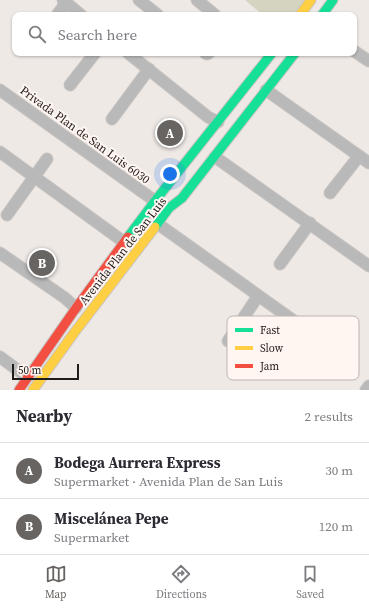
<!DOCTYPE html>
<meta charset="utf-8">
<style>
body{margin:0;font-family:"Source Serif 4",serif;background:#f7f7f7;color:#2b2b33}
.scale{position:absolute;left:12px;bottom:10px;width:67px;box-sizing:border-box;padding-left:4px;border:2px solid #201c1a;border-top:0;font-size:11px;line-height:14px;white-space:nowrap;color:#201c1a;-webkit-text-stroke:3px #fff6f1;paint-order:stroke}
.you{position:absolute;left:170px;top:174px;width:14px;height:14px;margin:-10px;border:3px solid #fff;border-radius:50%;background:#1a73e8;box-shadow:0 0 0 6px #1a73e833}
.badge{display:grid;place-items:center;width:26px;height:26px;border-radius:50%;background:#686461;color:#fff;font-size:13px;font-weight:700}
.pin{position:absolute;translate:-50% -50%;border:2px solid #fff;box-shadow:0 1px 4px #0006}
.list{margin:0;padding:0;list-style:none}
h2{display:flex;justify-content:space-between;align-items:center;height:52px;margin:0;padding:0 16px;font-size:17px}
h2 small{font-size:13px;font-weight:400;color:#7c7c81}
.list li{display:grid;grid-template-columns:26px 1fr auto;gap:12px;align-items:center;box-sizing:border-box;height:56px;padding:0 16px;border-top:1px solid #e1e1e2}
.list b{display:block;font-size:15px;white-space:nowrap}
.list p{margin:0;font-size:13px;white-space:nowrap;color:#7c7c81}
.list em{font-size:13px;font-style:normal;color:#7c7c81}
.icon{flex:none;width:22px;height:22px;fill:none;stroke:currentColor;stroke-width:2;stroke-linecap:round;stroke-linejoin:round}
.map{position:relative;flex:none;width:369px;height:390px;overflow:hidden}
.search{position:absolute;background:#fff;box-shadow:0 1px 3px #0004;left:12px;right:12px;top:12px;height:44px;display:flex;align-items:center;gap:10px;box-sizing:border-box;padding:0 14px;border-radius:8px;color:#7c7c81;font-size:15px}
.sheet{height:164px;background:#fff}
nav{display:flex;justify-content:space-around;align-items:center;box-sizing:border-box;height:56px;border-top:1px solid #e1e1e2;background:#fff;font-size:11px;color:#7c7c81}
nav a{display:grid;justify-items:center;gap:2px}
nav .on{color:#686461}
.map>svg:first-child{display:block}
.green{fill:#d4d4c0}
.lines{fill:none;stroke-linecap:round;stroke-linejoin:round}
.street-casing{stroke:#c9c5c2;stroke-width:13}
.fast-casing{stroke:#c9c5c2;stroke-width:11}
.slow-casing{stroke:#c9c5c2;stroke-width:11}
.jam-casing{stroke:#c9c5c2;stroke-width:11}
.street{stroke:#b9b9ba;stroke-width:11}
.fast{stroke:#16e098;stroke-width:9}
.slow{stroke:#ffcf43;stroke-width:9}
.jam{stroke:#f24e42;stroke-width:9}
.labels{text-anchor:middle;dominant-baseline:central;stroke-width:4;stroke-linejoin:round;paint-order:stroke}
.street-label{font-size:12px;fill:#201c1a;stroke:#fff6f1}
.key{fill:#fff6f1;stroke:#bcb5b0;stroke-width:1}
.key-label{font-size:11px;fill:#201c1a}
</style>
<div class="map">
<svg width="369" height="390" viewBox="0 0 369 390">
<rect width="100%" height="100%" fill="#efe9e6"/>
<!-- green -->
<path class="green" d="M245,0H307L294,15H263Z"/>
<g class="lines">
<defs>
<g id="street">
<path d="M63,0L81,15"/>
<path d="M139,0L158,15"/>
<path d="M197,0L215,15"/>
<path d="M57,15L66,3"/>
<path d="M354,51L369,61"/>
<path d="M128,53L208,117L218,122"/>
<path d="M205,53L207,54L209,53"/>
<path d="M70,85L95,53"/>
<path d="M0,90L155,201"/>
<path d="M266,90L369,163"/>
<path d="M112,119L149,69"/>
<path d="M0,152L124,242"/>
<path d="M215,157L369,266"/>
<path d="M330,193L359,156"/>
<path d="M7,215L47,159"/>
<path d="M151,219L346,358"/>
<path d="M0,253L65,298L76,308"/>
<path d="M280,264L310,223"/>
<path d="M228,341L258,296"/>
<path d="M0,357L27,377"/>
<path d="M366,390L369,386"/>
</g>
<g id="fast">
<path d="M322,15L333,0"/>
<path d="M155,227L169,208L182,198L295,53"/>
<path d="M128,237L155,201L272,53"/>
</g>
<g id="slow">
<path d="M300,15L311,0"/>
<path d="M33,390L74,333L155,227"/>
</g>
<path id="jam" d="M19,390L76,308L128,237"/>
</defs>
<!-- street casing -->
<use href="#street" class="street-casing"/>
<!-- fast casing -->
<use href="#fast" class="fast-casing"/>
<!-- slow casing -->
<use href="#slow" class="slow-casing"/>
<!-- jam casing -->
<use href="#jam" class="jam-casing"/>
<!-- street -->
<use href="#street" class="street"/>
<!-- fast -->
<use href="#fast" class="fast"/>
<!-- slow -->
<use href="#slow" class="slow"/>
<!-- jam -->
<use href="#jam" class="jam"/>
</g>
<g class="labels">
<!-- street labels -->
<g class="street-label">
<text transform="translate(85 135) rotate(36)">Privada Plan de San Luis 6030</text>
<text transform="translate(123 251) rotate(-52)">Avenida Plan de San Luis</text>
</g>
</g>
<!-- legend -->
<rect x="227" y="316" width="132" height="64" rx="6" class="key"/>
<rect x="235" y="328" width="18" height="4" fill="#16e098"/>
<rect x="235" y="346" width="18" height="4" fill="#ffcf43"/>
<rect x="235" y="364" width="18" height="4" fill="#f24e42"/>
<g class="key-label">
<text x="260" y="334">Fast</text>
<text x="260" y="352">Slow</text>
<text x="260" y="370">Jam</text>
</g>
</svg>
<div class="scale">50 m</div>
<div class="you"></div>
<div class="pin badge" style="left:170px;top:133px">A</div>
<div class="pin badge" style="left:42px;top:263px">B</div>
<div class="search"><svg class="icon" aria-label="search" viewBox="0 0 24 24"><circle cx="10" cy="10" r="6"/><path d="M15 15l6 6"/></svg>Search here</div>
</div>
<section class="sheet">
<h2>Nearby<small>2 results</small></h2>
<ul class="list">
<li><span class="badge">A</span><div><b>Bodega Aurrera Express</b><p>Supermarket · Avenida Plan de San Luis</p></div><em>30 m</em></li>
<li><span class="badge">B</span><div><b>Miscelánea Pepe</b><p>Supermarket</p></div><em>120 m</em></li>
</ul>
</section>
<nav>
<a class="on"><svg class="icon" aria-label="map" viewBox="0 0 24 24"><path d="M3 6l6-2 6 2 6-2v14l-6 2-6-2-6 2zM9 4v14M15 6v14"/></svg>Map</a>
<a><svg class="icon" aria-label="directions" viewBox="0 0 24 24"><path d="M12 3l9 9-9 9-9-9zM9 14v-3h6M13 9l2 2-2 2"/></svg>Directions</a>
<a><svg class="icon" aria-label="saved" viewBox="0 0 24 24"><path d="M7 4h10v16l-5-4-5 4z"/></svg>Saved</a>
</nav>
